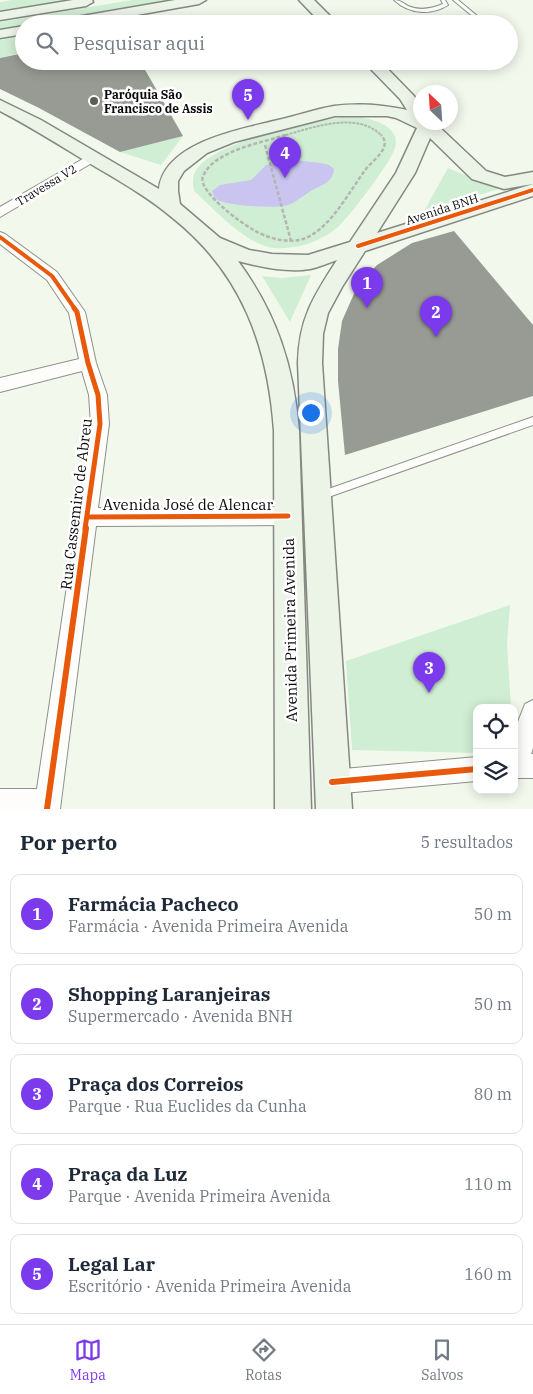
<!DOCTYPE html>
<html lang="pt">
<meta charset="utf-8">
<style>
body{margin:0;font-family:"IBM Plex Serif",serif;background:#f2f2f3;color:#1f2937}
.controls{position:absolute;right:15px;bottom:15px;display:grid;overflow:hidden;border-radius:10px;box-shadow:0 2px 12px #0003}
.controls button{width:45px;height:45px;display:grid;place-items:center;padding:0;border:0;border-bottom:1px solid #e0e1e3;background:#fff;color:#1f2937;font:25px sans-serif}
.compass{position:absolute;left:413px;top:85px;width:45px;height:45px;border-radius:50%;background:#fff;box-shadow:0 2px 12px #0003;rotate:335deg}
.you{position:absolute;left:310px;top:412px;width:18px;height:18px;margin:-12px;border:4px solid #fff;border-radius:50%;background:#1a73e8;box-shadow:0 0 0 8px #1a73e833}
.badge{display:grid;place-items:center;width:32px;height:32px;border-radius:50%;background:#7c3aed;color:#fff;font-size:16px;font-weight:700}
.pin{position:absolute;translate:-50% -41px;filter:drop-shadow(0 1px 2px #0008)}
.pin::after{content:'';position:absolute;top:26px;width:18px;height:15px;background:inherit;clip-path:polygon(0 0,100% 0,50% 100%)}
.list{margin:0;padding:0;list-style:none}
h2{display:flex;justify-content:space-between;align-items:center;height:65px;margin:0;padding:0 20px;font-size:21px}
h2 small{font-size:16px;font-weight:400;color:#747a83}
.list li{display:grid;grid-template-columns:32px 1fr auto;gap:15px;align-items:center;box-sizing:border-box;height:80px;margin:0 10px 10px;padding:0 10px;border:1px solid #e0e1e3;border-radius:10px}
.list b{display:block;font-size:19px;white-space:nowrap}
.list p{margin:0;font-size:16px;white-space:nowrap;color:#747a83}
.list em{font-size:16px;font-style:normal;color:#747a83}
.icon{flex:none;width:28px;height:28px;fill:none;stroke:currentColor;stroke-width:2;stroke-linecap:round;stroke-linejoin:round}
.map{position:relative;flex:none;width:533px;height:809px;overflow:hidden}
.search{position:absolute;background:#fff;box-shadow:0 2px 12px #0003;left:15px;right:15px;top:15px;height:55px;display:flex;align-items:center;gap:12px;box-sizing:border-box;padding:0 18px;border-radius:28px;color:#747a83;font-size:19px}
.sheet{height:515px;background:#fff}
nav{display:flex;justify-content:space-around;align-items:center;box-sizing:border-box;height:70px;border-top:1px solid #e0e1e3;background:#fff;font-size:14px;color:#747a83}
nav a{display:grid;justify-items:center;gap:2px}
nav .on{color:#7c3aed}
.map>svg:first-child{display:block}
.green{fill:#d0eed3}
.water{fill:#c9c5f0}
.building{fill:#979b93}
.lines{fill:none;stroke-linecap:round;stroke-linejoin:round}
.lane-casing{stroke:#8e918b;stroke-width:2}
.street-casing{stroke:#8e918b;stroke-width:2}
.secondary-casing{stroke:#858882;stroke-width:3}
.path-far1{stroke:#b5b6b4;stroke-width:2;stroke-dasharray:3 1;stroke-linecap:butt}
.path{stroke:#b5b6b4;stroke-width:2.5;stroke-dasharray:4 2;stroke-linecap:butt}
.lane{fill:#fdfefc;fill-rule:evenodd}
.street{fill:#fdfefc;fill-rule:evenodd}
.secondary{fill:#ecf3e7;fill-rule:evenodd}
.cycleway-far2-casing{stroke:#fff;stroke-width:6}
.cycleway-far1-casing{stroke:#fff;stroke-width:8}
.cycleway-casing{stroke:#fff;stroke-width:9}
.cycleway-far2{stroke:#e8590c;stroke-width:4}
.cycleway-far1{stroke:#e8590c;stroke-width:5}
.cycleway{stroke:#e8590c;stroke-width:6}
.poi-dot{fill:#5b5d58;stroke:#fff;stroke-width:2}
.labels{text-anchor:middle;dominant-baseline:central;stroke-width:5;stroke-linejoin:round;paint-order:stroke}
.far-poi-label{font-size:12px;font-weight:bold;fill:#090909;stroke:#fff;text-anchor:start}
.far-street-label{font-size:12px;fill:#090909;stroke:#fff}
.street-label{font-size:15px;fill:#090909;stroke:#fff}
</style>
<div class="map">
<svg width="533" height="809" viewBox="0 0 533 809">
<rect width="100%" height="100%" fill="#f2f9ec"/>
<!-- green -->
<g class="green">
<path d="M12,0H71L0,12V2Z"/>
<path d="M132,0H179L36,24H24V26L0,30V22Z"/>
<path d="M24,36V52L0,58V40Z"/>
<path d="M351,116C365,118 388,121 395,136C396,139 396,145 395,148C391,162 352,213 340,225C335,230 328,235 321,238C307,246 290,249 274,248C246,245 214,209 194,191C193,185 192,179 195,172C210,141 318,120 351,116Z"/>
<path d="M183,136L161,165L120,152Z"/>
<path d="M448,168L499,189L424,211Z"/>
<path d="M311,275L290,322L262,276L282,278Z"/>
<path d="M510,605L507,644L511,708H477V753L352,750L346,661Z"/>
</g>
<!-- water -->
<path class="water" d="M294,160L321,163L329,165L334,169C332,184 322,184 311,191C302,196 297,202 288,205C276,209 229,206 218,200C214,198 213,195 212,191L220,185L251,180L266,165Z"/>
<!-- building -->
<g class="building">
<path d="M24,53V61H140L183,136L120,152L39,108L0,89V58Z"/>
<path d="M454,231L533,325V396L345,455L338,381V349L342,321L357,287L377,265L412,243Z"/>
</g>
<g class="lines">
<defs>
<g id="lane">
<path d="M394,0C400,0 403,3 408,6C420,11 431,9 443,4L441,0H445L448,5C431,16 409,14 394,0Z"/>
<path d="M453,0H458L487,24H482Z"/>
<path d="M533,417V425L320,500L317,499L315,496L317,493L320,492Z"/>
</g>
<g id="street">
<path d="M93,153L99,157L97,160L0,217V207Z"/>
<path d="M0,232L5,234L57,272L85,312L96,363L107,395L109,424L98,508L288,507L295,510L298,516L295,522L288,525L96,526L60,809H0V789H37L91,424L89,395L82,371L0,392V378L79,359L69,313L47,280L0,244Z"/>
<path d="M533,700V748L531,754H533V778H514V732L525,704Z"/>
<path d="M477,757V781L332,794L323,791L320,782L323,773L332,770Z"/>
</g>
<g id="secondary">
<path d="M73,0H92L93,2L86,6L0,20V12Z"/>
<path d="M175,0H206L199,4L86,24H52L59,20Z"/>
<path d="M299,0H314L338,24H322Z"/>
<path d="M24,26V34L0,38V30Z"/>
<path d="M363,61H380L414,96L420,106V122H434L486,171L505,177L533,172V184L504,189L472,179L430,138L415,173L377,233L533,184V196L365,251L342,287L328,313L323,334L322,363L352,809H316L298,363C299,319 313,297 337,260C328,263 319,267 310,269C287,273 260,267 238,261C277,314 294,367 299,431L311,809H275L274,431C268,346 242,274 174,219C148,197 118,180 89,163C59,145 31,127 0,111V100L41,120L159,189C164,142 241,129 278,120C297,116 315,109 334,106C357,103 385,105 407,110L400,99ZM335,116H387L396,118L417,128L396,173L350,242L308,255L272,254L249,250L220,238L180,204L178,191V181L184,171L207,153L234,142Z"/>
</g>
</defs>
<!-- lane casing -->
<use href="#lane" class="lane-casing"/>
<!-- street casing -->
<use href="#street" class="street-casing"/>
<!-- secondary casing -->
<use href="#secondary" class="secondary-casing"/>
<!-- path-far1 -->
<path class="path-far1" d="M282,136C312,128 357,110 382,136"/>
<!-- path -->
<g class="path">
<path d="M286,135C261,143 215,150 203,176C197,191 240,222 252,229C266,238 288,244 303,239C330,230 350,190 366,169C373,160 393,147 381,135"/>
<path d="M265,145L291,241"/>
</g>
<!-- lane -->
<use href="#lane" class="lane"/>
<!-- street -->
<use href="#street" class="street"/>
<!-- secondary -->
<use href="#secondary" class="secondary"/>
<defs>
<g id="cycleway-far2">
<path d="M0,237L52,276L75,309"/>
<path d="M358,246L533,190"/>
</g>
<g id="cycleway-far1">
<path d="M74,308L77,312L88,363L98,395L100,424L85,529"/>
<path d="M89,517L288,516"/>
</g>
<g id="cycleway">
<path d="M332,782L477,769"/>
<path d="M47,809L86,528"/>
</g>
</defs>
<!-- cycleway-far2 casing -->
<use href="#cycleway-far2" class="cycleway-far2-casing"/>
<!-- cycleway-far1 casing -->
<use href="#cycleway-far1" class="cycleway-far1-casing"/>
<!-- cycleway casing -->
<use href="#cycleway" class="cycleway-casing"/>
<!-- cycleway-far2 -->
<use href="#cycleway-far2" class="cycleway-far2"/>
<!-- cycleway-far1 -->
<use href="#cycleway-far1" class="cycleway-far1"/>
<!-- cycleway -->
<use href="#cycleway" class="cycleway"/>
</g>
<!-- markers -->
<circle class="poi-dot" cx="94" cy="101" r="5"/>
<g class="labels">
<!-- far-poi labels -->
<g class="far-poi-label">
<text x="104" y="94">Paróquia São<tspan x="104" dy="14">Francisco de Assis</tspan></text>
</g>
<!-- far-street labels -->
<g class="far-street-label">
<text transform="translate(46 185) rotate(-31)">Travessa V2</text>
<text transform="translate(442 209) rotate(-18)">Avenida BNH</text>
</g>
<!-- street labels -->
<g class="street-label">
<text transform="translate(76 504) rotate(-83)">Rua Cassemiro de Abreu</text>
<text x="188" y="504">Avenida José de Alencar</text>
<text transform="translate(290 630) rotate(-91)">Avenida Primeira Avenida</text>
</g>
</g>
</svg>
<div class="controls">
<button><svg class="icon" aria-label="locate" viewBox="0 0 24 24"><circle cx="12" cy="12" r="6"/><path d="M12 2v4M12 18v4M2 12h4M18 12h4"/></svg></button>
<button><svg class="icon" aria-label="layers" viewBox="0 0 24 24"><path d="M12 4l9 5-9 5-9-5zM3 14l9 5 9-5"/></svg></button>
</div>
<svg class="compass" viewBox="-18 -18 36 36"><path d="M0-13l5 13h-10z" fill="#e53935"/><path d="M0 13l5-13h-10z" fill="#747a83"/></svg>
<div class="you"></div>
<div class="pin badge" style="left:367px;top:308px">1</div>
<div class="pin badge" style="left:436px;top:337px">2</div>
<div class="pin badge" style="left:429px;top:693px">3</div>
<div class="pin badge" style="left:285px;top:178px">4</div>
<div class="pin badge" style="left:248px;top:120px">5</div>
<div class="search"><svg class="icon" aria-label="search" viewBox="0 0 24 24"><circle cx="10" cy="10" r="6"/><path d="M15 15l6 6"/></svg>Pesquisar aqui</div>
</div>
<section class="sheet">
<h2>Por perto<small>5 resultados</small></h2>
<ul class="list">
<li><span class="badge">1</span><div><b>Farmácia Pacheco</b><p>Farmácia · Avenida Primeira Avenida</p></div><em>50 m</em></li>
<li><span class="badge">2</span><div><b>Shopping Laranjeiras</b><p>Supermercado · Avenida BNH</p></div><em>50 m</em></li>
<li><span class="badge">3</span><div><b>Praça dos Correios</b><p>Parque · Rua Euclides da Cunha</p></div><em>80 m</em></li>
<li><span class="badge">4</span><div><b>Praça da Luz</b><p>Parque · Avenida Primeira Avenida</p></div><em>110 m</em></li>
<li><span class="badge">5</span><div><b>Legal Lar</b><p>Escritório · Avenida Primeira Avenida</p></div><em>160 m</em></li>
</ul>
</section>
<nav>
<a class="on"><svg class="icon" aria-label="map" viewBox="0 0 24 24"><path d="M3 6l6-2 6 2 6-2v14l-6 2-6-2-6 2zM9 4v14M15 6v14"/></svg>Mapa</a>
<a><svg class="icon" aria-label="directions" viewBox="0 0 24 24"><path d="M12 3l9 9-9 9-9-9zM9 14v-3h6M13 9l2 2-2 2"/></svg>Rotas</a>
<a><svg class="icon" aria-label="saved" viewBox="0 0 24 24"><path d="M7 4h10v16l-5-4-5 4z"/></svg>Salvos</a>
</nav>
